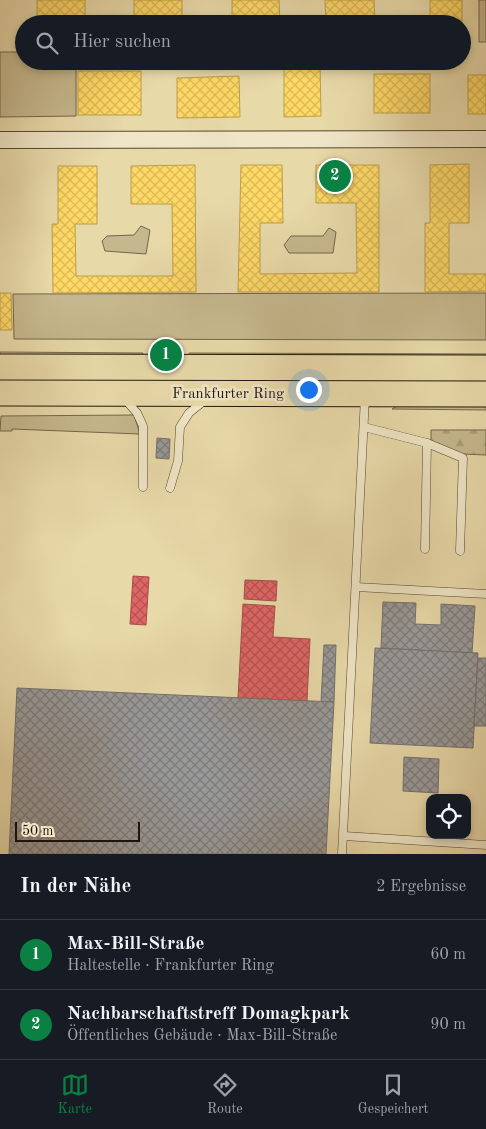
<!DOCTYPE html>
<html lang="de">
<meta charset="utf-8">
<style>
body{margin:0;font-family:"Old Standard TT",serif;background:#20242c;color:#f1f3f6}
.controls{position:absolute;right:15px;bottom:15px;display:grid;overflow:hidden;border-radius:10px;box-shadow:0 2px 8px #0003}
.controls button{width:45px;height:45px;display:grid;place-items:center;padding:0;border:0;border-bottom:1px solid #363941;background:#171b24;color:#f1f3f6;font:25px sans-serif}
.scale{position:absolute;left:15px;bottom:12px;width:125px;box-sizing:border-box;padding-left:5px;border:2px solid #20150a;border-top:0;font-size:14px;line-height:18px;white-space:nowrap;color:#20150a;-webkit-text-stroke:4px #f0e6c7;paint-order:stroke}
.you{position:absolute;left:308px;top:389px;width:18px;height:18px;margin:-12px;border:4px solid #fff;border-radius:50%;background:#1a73e8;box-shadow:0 0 0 8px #1a73e833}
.badge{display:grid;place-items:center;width:32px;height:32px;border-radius:50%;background:#0b8043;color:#fff;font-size:16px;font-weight:700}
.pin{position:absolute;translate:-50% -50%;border:2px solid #fff;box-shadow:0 1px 5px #0006}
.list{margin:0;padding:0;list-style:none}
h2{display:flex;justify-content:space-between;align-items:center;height:65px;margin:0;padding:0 20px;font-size:21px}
h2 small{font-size:16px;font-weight:400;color:#9ea1a6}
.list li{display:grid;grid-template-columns:32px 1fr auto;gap:15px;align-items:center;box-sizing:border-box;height:70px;padding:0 20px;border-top:1px solid #363941}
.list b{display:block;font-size:19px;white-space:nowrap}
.list p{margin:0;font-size:16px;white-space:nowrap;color:#9ea1a6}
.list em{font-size:16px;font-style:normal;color:#9ea1a6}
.icon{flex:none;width:28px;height:28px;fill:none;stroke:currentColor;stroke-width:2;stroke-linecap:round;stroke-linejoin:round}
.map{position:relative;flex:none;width:486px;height:854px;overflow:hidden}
.search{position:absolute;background:#171b24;box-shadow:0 2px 8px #0003;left:15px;right:15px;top:15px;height:55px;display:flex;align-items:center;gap:12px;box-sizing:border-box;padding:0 18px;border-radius:28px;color:#9ea1a6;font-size:19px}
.sheet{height:205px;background:#171b24}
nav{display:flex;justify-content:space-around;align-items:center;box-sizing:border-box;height:70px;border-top:1px solid #363941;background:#171b24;font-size:14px;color:#9ea1a6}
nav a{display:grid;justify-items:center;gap:2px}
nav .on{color:#0b8043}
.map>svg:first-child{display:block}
.green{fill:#c6b88e;stroke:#73664c}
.forest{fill:url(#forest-firs);stroke:#73664c}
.homes{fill:url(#homes-cross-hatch);stroke:#bc9e4a}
.shops{fill:url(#shops-cross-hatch);stroke:#a64e4a}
.industry{fill:url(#industry-cross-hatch);stroke:#75716e}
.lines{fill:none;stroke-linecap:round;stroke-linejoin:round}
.service-casing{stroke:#524632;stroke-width:9}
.minor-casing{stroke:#524632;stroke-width:18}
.primary-casing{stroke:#20150a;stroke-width:27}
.service{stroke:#f0e6c7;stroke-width:8}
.minor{stroke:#f0e6c7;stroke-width:16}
.primary{stroke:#e8d9a9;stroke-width:25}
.labels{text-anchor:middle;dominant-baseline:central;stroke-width:5;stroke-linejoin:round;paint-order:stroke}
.street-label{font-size:15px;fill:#20150a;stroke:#f0e6c7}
</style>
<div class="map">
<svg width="486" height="854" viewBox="0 0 486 854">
<defs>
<pattern id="forest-firs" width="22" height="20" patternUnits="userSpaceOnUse" patternTransform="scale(1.25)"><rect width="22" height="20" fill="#c6b88e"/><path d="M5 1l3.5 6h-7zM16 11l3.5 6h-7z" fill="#aa9d79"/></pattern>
<pattern id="homes-cross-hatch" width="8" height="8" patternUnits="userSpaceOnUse" patternTransform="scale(1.25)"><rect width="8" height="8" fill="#ffd966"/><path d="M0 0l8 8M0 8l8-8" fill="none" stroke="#dab957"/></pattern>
<pattern id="shops-cross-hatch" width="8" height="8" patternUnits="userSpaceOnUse" patternTransform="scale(1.25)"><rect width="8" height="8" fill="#e06666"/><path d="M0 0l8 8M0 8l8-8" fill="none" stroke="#b55352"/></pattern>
<pattern id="industry-cross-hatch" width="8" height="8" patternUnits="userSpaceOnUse" patternTransform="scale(1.25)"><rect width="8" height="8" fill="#999"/><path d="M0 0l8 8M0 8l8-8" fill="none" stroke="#7c7c7b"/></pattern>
</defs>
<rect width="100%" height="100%" fill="#e8d9a9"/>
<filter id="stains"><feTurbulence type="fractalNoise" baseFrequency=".004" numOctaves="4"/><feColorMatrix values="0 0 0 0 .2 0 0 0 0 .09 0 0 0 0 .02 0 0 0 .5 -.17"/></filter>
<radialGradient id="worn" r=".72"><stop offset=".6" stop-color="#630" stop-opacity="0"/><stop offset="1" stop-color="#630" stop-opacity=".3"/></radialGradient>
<!-- green -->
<g class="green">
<rect x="479" y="0" width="7" height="42"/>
<path d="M0,52H24V61H76V116L0,117Z"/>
<path d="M141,226L150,230L146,254L105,251L102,241L107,236L134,235Z"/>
<path d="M329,228L336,232L333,253H289L284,245L291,236H323Z"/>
<path d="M486,293V340L14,339L13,294Z"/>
<path d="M0,352L143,353V357L0,356Z"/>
<path d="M189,353L486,354V359L189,357Z"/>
<path d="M401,404L486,405V410L392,409Z"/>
<path d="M134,415L140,434L12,429V431H0L1,416Z"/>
</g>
<!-- forest -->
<path class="forest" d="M431,430H486V455L462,454L431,442Z"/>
<!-- homes -->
<g class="homes">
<rect x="37" y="0" width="48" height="24"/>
<rect x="134" y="0" width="48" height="24"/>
<path d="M232,0H279L280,24H232Z"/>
<path d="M325,0H374L375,24H326Z"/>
<path d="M430,0H462V48V24H430Z"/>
<path d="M284,61H320L321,116L284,117Z"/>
<rect x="78" y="71" width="63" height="44"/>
<rect x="374" y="74" width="56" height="39"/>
<rect x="468" y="75" width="18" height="39"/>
<path d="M239,76L240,117L177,118V78Z"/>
<path d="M469,164V223H449V274H486V291L425,292V223H430V165Z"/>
<path d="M195,165L196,292L53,293L52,224H58V166H97V224H75L76,276H173L172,204H131V166Z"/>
<path d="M241,165H282L283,223H260V274L357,273L356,203H316V165H379V292H238Z"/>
<path d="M0,293H11L12,330H0Z"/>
</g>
<!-- shops -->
<g class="shops">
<path d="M133,576L149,577L146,625L130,624Z"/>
<path d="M245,580L277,581L276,601L244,599Z"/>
<path d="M243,604L275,606L273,637L310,639L307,701L238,698Z"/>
</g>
<!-- industry -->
<g class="industry">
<path d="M157,438L170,439L169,459L156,458Z"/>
<path d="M383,602L416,603L415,624L441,625V604L475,606L472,653L381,648Z"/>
<path d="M324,645H336L334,702H321Z"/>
<path d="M375,648L478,653L473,748L370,743Z"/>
<path d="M478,658H486V726H474Z"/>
<path d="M17,688L334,702L326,854H9Z"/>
<path d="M404,757L439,759L438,793L403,791Z"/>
</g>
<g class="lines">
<defs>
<g id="service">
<path d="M124,398L137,413L143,426V487"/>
<path d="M364,427L427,443L425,549"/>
<path d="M427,443L463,458L460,551"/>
<path d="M170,488L178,461L180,427L189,413L204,401"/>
<path d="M356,587L486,594"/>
<path d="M344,836L486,845"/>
<path d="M342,854L365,397"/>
</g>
<path id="minor" d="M0,140L486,139"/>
<g id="primary">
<path d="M0,367L486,368"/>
<path d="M0,393L486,394"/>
</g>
</defs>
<!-- service casing -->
<use href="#service" class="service-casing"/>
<!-- minor casing -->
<use href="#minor" class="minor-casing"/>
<!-- primary casing -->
<use href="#primary" class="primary-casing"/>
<!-- service -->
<use href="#service" class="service"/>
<!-- minor -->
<use href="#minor" class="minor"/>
<!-- primary -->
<use href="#primary" class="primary"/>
</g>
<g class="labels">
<!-- street labels -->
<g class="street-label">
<text x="228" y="394">Frankfurter Ring</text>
</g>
</g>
<rect width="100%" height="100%" filter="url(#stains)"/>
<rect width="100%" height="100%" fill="url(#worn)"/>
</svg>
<div class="controls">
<button><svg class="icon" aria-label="locate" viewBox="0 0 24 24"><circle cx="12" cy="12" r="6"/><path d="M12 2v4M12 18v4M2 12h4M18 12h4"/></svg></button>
</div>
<div class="scale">50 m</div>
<div class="you"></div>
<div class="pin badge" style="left:166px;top:355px">1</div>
<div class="pin badge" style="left:335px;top:176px">2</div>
<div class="search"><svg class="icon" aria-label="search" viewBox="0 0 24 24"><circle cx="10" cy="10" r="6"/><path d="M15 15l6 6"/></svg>Hier suchen</div>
</div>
<section class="sheet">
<h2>In der Nähe<small>2 Ergebnisse</small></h2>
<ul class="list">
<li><span class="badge">1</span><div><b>Max-Bill-Straße</b><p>Haltestelle · Frankfurter Ring</p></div><em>60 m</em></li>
<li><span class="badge">2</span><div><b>Nachbarschaftstreff Domagkpark</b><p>Öffentliches Gebäude · Max-Bill-Straße</p></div><em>90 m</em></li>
</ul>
</section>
<nav>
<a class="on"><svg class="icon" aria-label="map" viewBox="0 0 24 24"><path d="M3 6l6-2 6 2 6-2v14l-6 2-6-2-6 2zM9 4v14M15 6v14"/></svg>Karte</a>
<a><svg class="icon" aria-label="directions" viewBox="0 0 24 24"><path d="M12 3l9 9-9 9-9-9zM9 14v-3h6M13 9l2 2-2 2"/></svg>Route</a>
<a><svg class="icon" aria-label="saved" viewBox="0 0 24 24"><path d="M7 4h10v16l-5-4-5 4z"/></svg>Gespeichert</a>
</nav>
